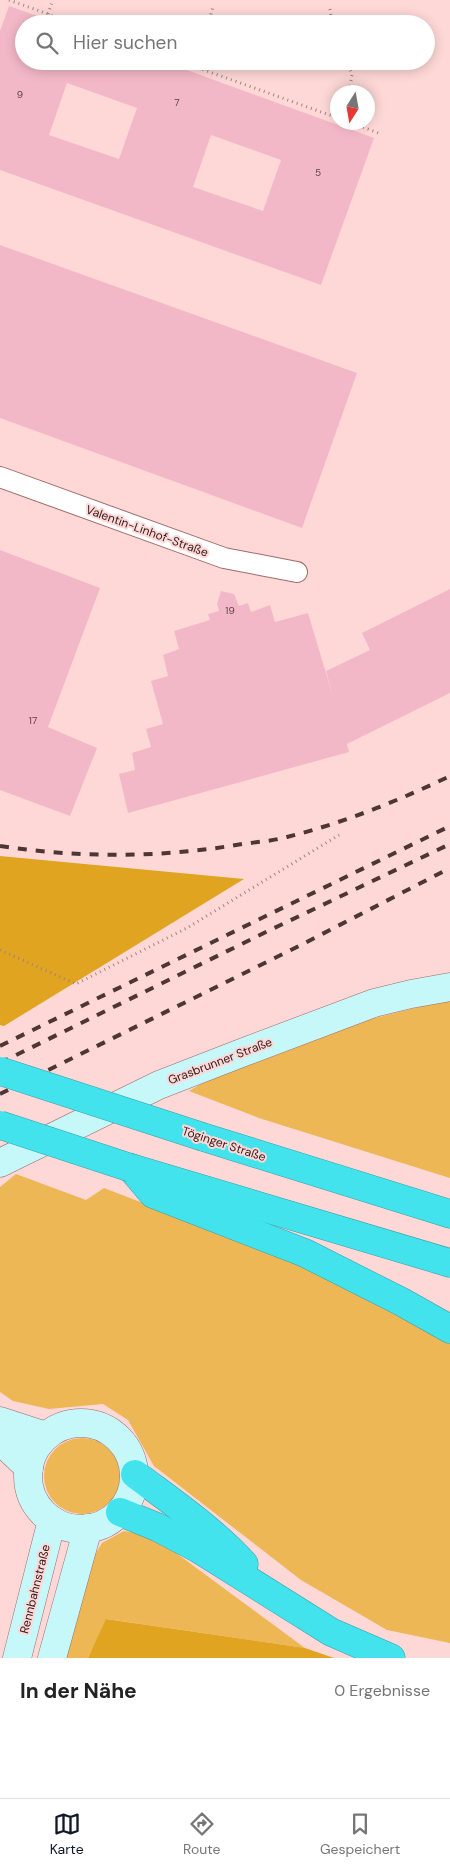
<!DOCTYPE html>
<html lang="de">
<meta charset="utf-8">
<style>
body{margin:0;font-family:"DM Sans",sans-serif;background:#f6f6f6;color:#222}
.compass{position:absolute;left:330px;top:85px;width:45px;height:45px;border-radius:50%;background:#fff;box-shadow:0 2px 12px #0003;rotate:191deg}
.list{margin:0;padding:0;list-style:none}
h2{display:flex;justify-content:space-between;align-items:center;height:65px;margin:0;padding:0 20px;font-size:21px}
h2 small{font-size:16px;font-weight:400;color:#767676}
.icon{flex:none;width:28px;height:28px;fill:none;stroke:currentColor;stroke-width:2;stroke-linecap:round;stroke-linejoin:round}
.map{position:relative;flex:none;width:450px;height:1658px;overflow:hidden}
.search{position:absolute;background:#fff;box-shadow:0 2px 12px #0003;left:15px;right:15px;top:15px;height:55px;display:flex;align-items:center;gap:12px;box-sizing:border-box;padding:0 18px;border-radius:28px;color:#767676;font-size:19px}
.sheet{height:140px;background:#fff}
nav{display:flex;justify-content:space-around;align-items:center;box-sizing:border-box;height:70px;border-top:1px solid #e0e0e0;background:#fff;font-size:14px;color:#767676}
nav a{display:grid;justify-items:center;gap:2px}
nav .on{color:#111827}
.map>svg:first-child{display:block}
.green{fill:#ecb754}
.forest{fill:#e1a420}
.building{fill:#f3b8c8;fill-rule:evenodd}
.lines{fill:none;stroke-linecap:round;stroke-linejoin:round}
.street-casing{stroke:#a16969;stroke-width:22}
.secondary-casing{stroke:#a16969;stroke-width:29}
.highway-casing{stroke:#3c9da3;stroke-width:29}
.path{stroke:#a18382;stroke-width:3;stroke-dasharray:1 4;stroke-linecap:butt}
.street{stroke:#fff;stroke-width:20}
.secondary{stroke:#c6f7f9;stroke-width:28}
.highway{stroke:#42e3ec;stroke-width:28}
.rail{stroke:#4e3635;stroke-width:4;stroke-dasharray:9 9;stroke-linecap:butt}
.highway-bridge-casing{stroke:#3c9da3;stroke-width:29;stroke-linecap:butt}
.highway-bridge{stroke:#42e3ec;stroke-width:28}
.labels{text-anchor:middle;dominant-baseline:central;stroke-width:4;stroke-linejoin:round;paint-order:stroke}
.number-label{font-size:10px;fill:#624246}
.street-label{font-size:12px;fill:#311b1b;stroke:#fed8d7}
</style>
<div class="map">
<svg width="450" height="1658" viewBox="0 0 450 1658">
<rect width="100%" height="100%" fill="#fed8d7"/>
<!-- green -->
<g class="green">
<path d="M450,999V1178L259,1118L189,1091L201,1084L336,1028Z"/>
<path d="M16,1174L86,1200L104,1188L281,1256L450,1343V1643L387,1630L301,1580L154,1466L128,1420L103,1404L49,1409L13,1401L0,1392V1187Z"/>
<circle cx="82" cy="1476" r="38"/>
<path d="M124,1531L153,1536L305,1648L107,1619L88,1658H62L85,1571L102,1543Z"/>
</g>
<!-- forest -->
<g class="forest">
<path d="M0,856L244,879L4,1026L0,1025Z"/>
<path d="M106,1619L305,1648L334,1658H88Z"/>
</g>
<!-- building -->
<g class="building">
<path d="M9,6L57,23L24,24V61H162L374,138L321,285L0,170V31ZM67,83L137,108L119,159L49,135ZM211,135L281,160L263,211L193,187Z"/>
<path d="M0,245L357,373L302,528L0,418Z"/>
<path d="M0,550L100,588L48,727L97,748L70,816L0,790Z"/>
<path d="M450,589V693L347,744L349,752L128,813L119,774L135,770L132,753L151,747L146,729L163,724L151,681L168,676L163,655L179,649L174,631L210,620L208,614L219,611L217,604L221,591L234,594L239,606L248,603L251,612L270,605L275,622L308,613L334,700L326,671L370,650L362,633Z"/>
</g>
<g class="lines">
<defs>
<path id="street" d="M0,477L224,558L297,572"/>
<g id="secondary">
<path d="M0,1163L159,1085L244,1052L374,1003L411,994L450,987"/>
<path d="M0,1421L46,1436"/>
<circle cx="81" cy="1476" r="53"/>
<path d="M0,1440L29,1468"/>
<path d="M17,1658L52,1520"/>
<path d="M52,1658L88,1528"/>
</g>
<g id="highway">
<path d="M203,1137L450,1214"/>
<path d="M131,1168L153,1194L305,1253L402,1302L450,1329"/>
<path d="M131,1168L450,1263"/>
<path d="M135,1474C172,1502 212,1529 244,1564"/>
<path d="M120,1512L157,1527L197,1548L331,1632L391,1658"/>
</g>
</defs>
<!-- street casing -->
<use href="#street" class="street-casing"/>
<!-- secondary casing -->
<use href="#secondary" class="secondary-casing"/>
<!-- highway casing -->
<use href="#highway" class="highway-casing"/>
<!-- path -->
<g class="path">
<path d="M9,0L76,24"/>
<path d="M330,9L332,24"/>
<path d="M48,14L53,0"/>
<path d="M208,24L213,7"/>
<path d="M179,61L338,118"/>
<path d="M347,61L352,75L349,92"/>
<path d="M205,70L209,61"/>
<path d="M349,122L381,134"/>
<path d="M338,124L339,122"/>
<path d="M0,950L76,984L187,928L339,835"/>
</g>
<!-- street -->
<use href="#street" class="street"/>
<!-- secondary -->
<use href="#secondary" class="secondary"/>
<!-- highway -->
<use href="#highway" class="highway"/>
<!-- rail -->
<g class="rail">
<path d="M0,846C80,858 162,858 242,844C257,842 272,841 287,837C343,823 398,801 450,776"/>
<path d="M0,1046L450,826"/>
<path d="M0,1063L268,931L450,844"/>
<path d="M0,1094L299,946L450,868"/>
</g>
<defs>
<g id="highway-bridge">
<path d="M0,1071L203,1137"/>
<path d="M0,1125L131,1168"/>
</g>
</defs>
<!-- highway-bridge casing -->
<use href="#highway-bridge" class="highway-bridge-casing"/>
<!-- highway-bridge -->
<use href="#highway-bridge" class="highway-bridge"/>
</g>
<g class="labels">
<!-- number labels -->
<g class="number-label">
<text x="20" y="94">9</text>
<text x="177" y="102">7</text>
<text x="318" y="172">5</text>
<text x="230" y="610">19</text>
<text x="33" y="720">17</text>
</g>
<!-- street labels -->
<g class="street-label">
<text transform="translate(147 531) rotate(20)">Valentin-Linhof-Straße</text>
<text transform="translate(220 1061) rotate(-21)">Grasbrunner Straße</text>
<text transform="translate(224 1144) rotate(18)">Töginger Straße</text>
<text transform="translate(35 1589) rotate(-76)">Rennbahnstraße</text>
</g>
</g>
</svg>
<svg class="compass" viewBox="-18 -18 36 36"><path d="M0-13l5 13h-10z" fill="#e53935"/><path d="M0 13l5-13h-10z" fill="#767676"/></svg>
<div class="search"><svg class="icon" aria-label="search" viewBox="0 0 24 24"><circle cx="10" cy="10" r="6"/><path d="M15 15l6 6"/></svg>Hier suchen</div>
</div>
<section class="sheet">
<h2>In der Nähe<small>0 Ergebnisse</small></h2>
<ul class="list">
</ul>
</section>
<nav>
<a class="on"><svg class="icon" aria-label="map" viewBox="0 0 24 24"><path d="M3 6l6-2 6 2 6-2v14l-6 2-6-2-6 2zM9 4v14M15 6v14"/></svg>Karte</a>
<a><svg class="icon" aria-label="directions" viewBox="0 0 24 24"><path d="M12 3l9 9-9 9-9-9zM9 14v-3h6M13 9l2 2-2 2"/></svg>Route</a>
<a><svg class="icon" aria-label="saved" viewBox="0 0 24 24"><path d="M7 4h10v16l-5-4-5 4z"/></svg>Gespeichert</a>
</nav>
